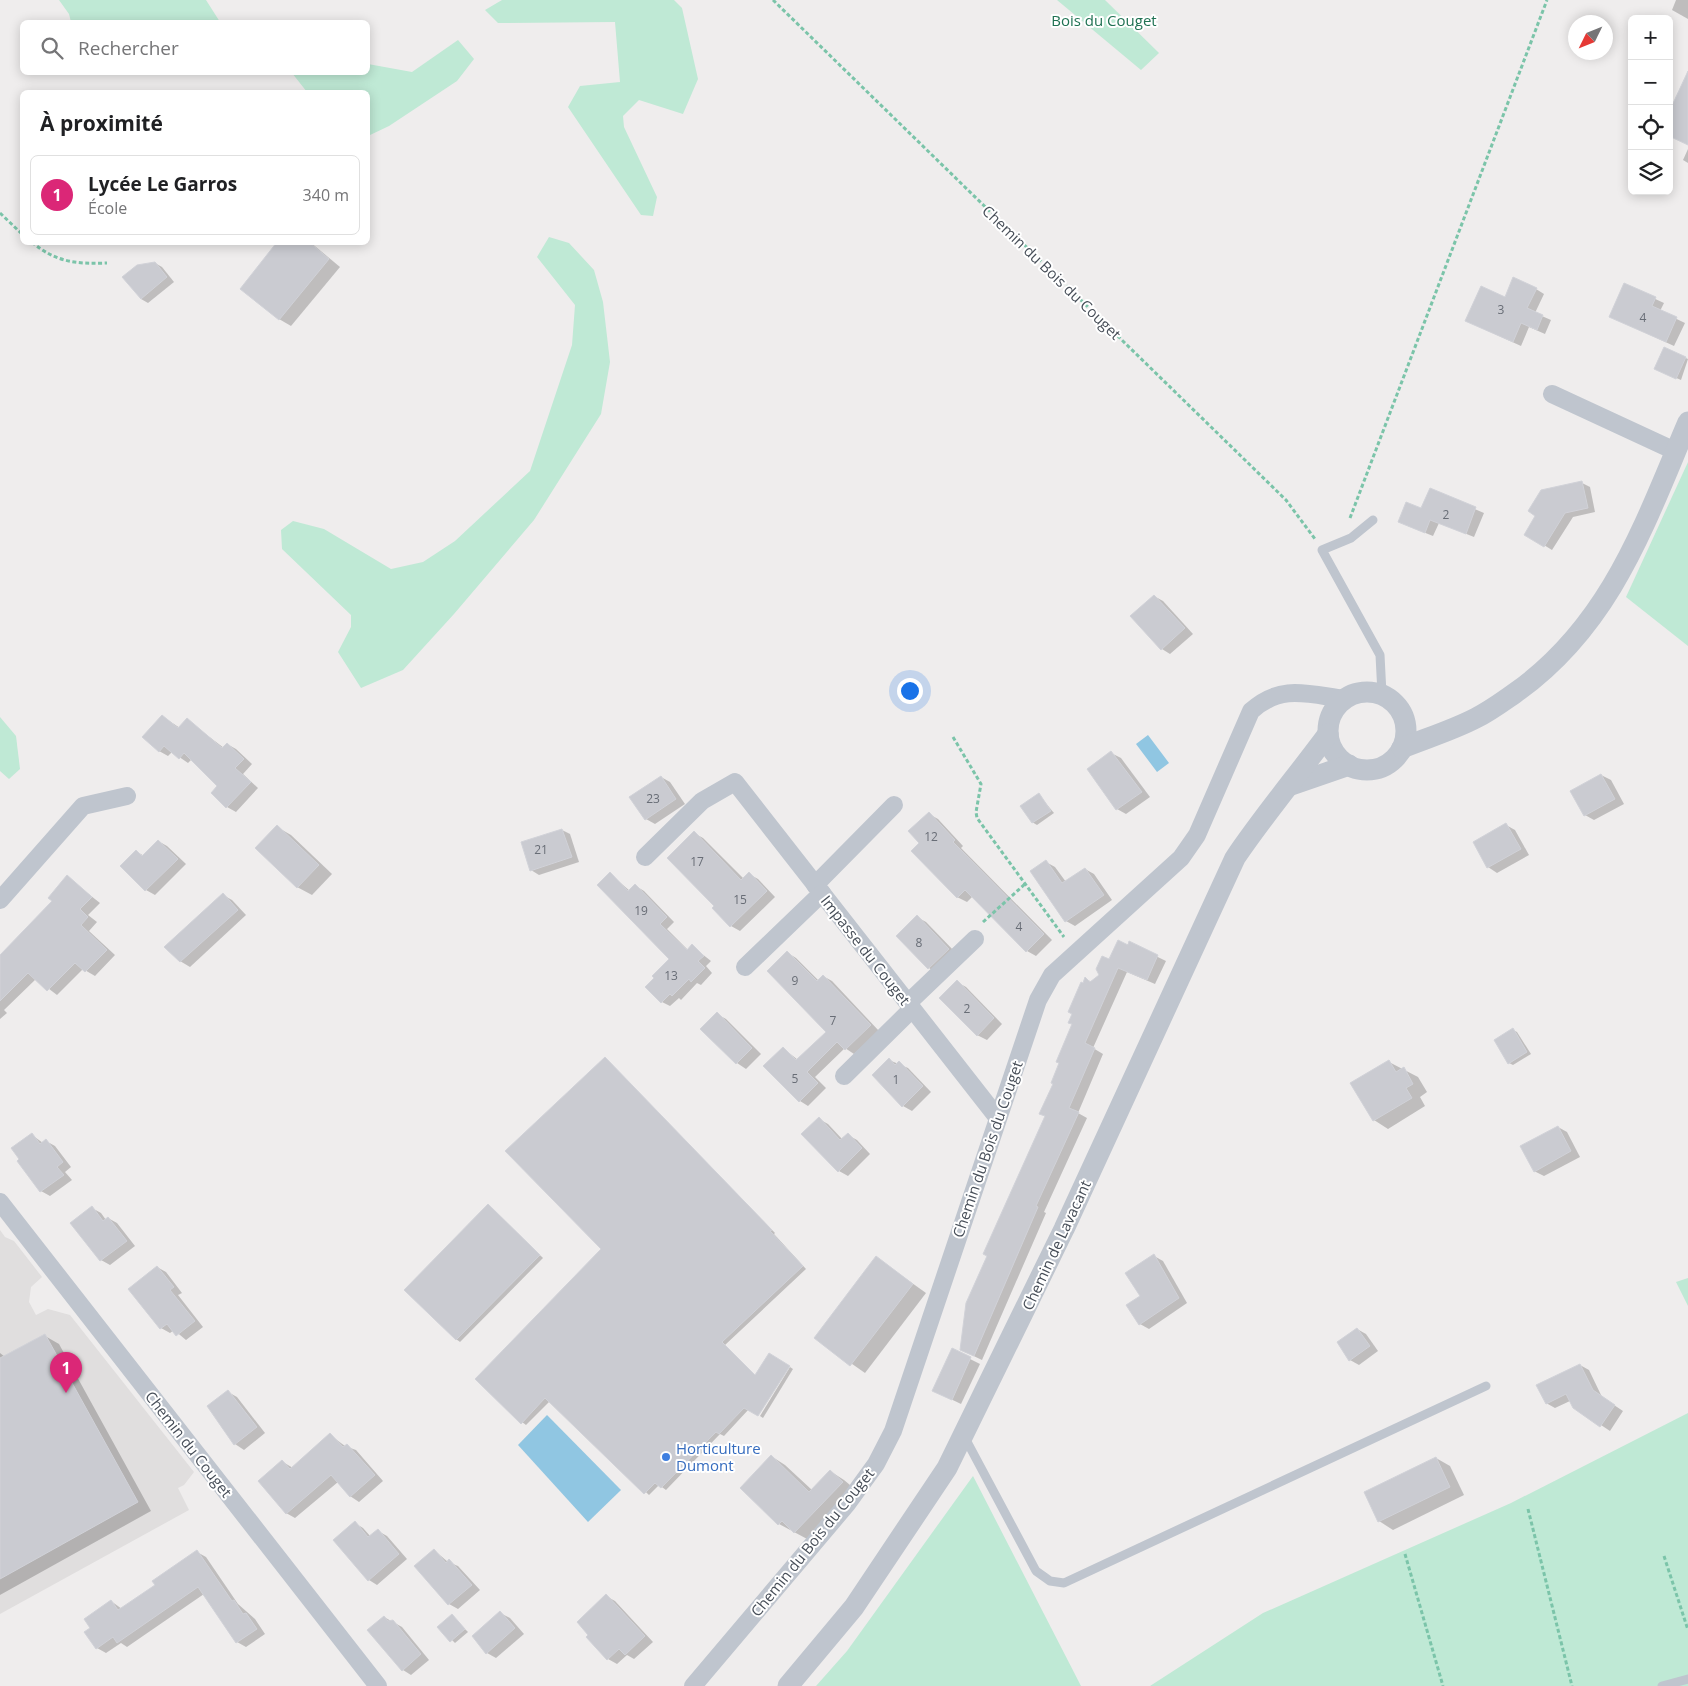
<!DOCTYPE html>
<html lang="fr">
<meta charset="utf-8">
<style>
body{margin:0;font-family:"Open Sans",sans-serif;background:#f2f2f2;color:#202124}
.controls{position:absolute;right:15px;top:15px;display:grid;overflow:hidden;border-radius:8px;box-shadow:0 2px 12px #0003}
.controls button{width:45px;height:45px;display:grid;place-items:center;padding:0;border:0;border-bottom:1px solid #e0e0e0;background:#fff;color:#202124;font:25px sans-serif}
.compass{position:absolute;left:1568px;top:15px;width:45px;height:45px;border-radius:50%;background:#fff;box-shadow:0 2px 12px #0003;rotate:227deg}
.you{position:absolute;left:909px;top:690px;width:18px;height:18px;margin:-12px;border:4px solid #fff;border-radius:50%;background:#1a73e8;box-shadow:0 0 0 8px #1a73e833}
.badge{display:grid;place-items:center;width:32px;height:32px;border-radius:50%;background:#db2777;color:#fff;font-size:16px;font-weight:700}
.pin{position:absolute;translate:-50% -41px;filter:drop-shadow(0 1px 2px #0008)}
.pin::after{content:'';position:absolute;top:26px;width:18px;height:15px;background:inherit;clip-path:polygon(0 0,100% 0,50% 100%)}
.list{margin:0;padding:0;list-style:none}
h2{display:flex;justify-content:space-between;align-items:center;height:65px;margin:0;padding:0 20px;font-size:21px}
h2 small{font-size:16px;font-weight:400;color:#757577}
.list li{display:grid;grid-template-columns:32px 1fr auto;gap:15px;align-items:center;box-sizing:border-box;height:80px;margin:0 10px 10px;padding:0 10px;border:1px solid #e0e0e0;border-radius:8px}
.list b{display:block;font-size:19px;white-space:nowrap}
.list p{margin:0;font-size:16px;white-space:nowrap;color:#757577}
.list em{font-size:16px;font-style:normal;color:#757577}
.icon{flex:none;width:28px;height:28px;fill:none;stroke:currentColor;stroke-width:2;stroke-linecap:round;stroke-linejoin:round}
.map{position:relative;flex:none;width:1688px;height:1686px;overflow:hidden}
.search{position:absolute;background:#fff;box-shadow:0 2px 12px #0003;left:20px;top:20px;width:350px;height:55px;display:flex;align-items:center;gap:12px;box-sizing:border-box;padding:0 18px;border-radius:8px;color:#757577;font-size:19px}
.panel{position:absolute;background:#fff;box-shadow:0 2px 12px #0003;left:20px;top:90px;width:350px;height:155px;border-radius:8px}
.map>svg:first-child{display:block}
.education{fill:#e0dede}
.green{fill:#bfe9d5}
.water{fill:#90c6e2}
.shadow{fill:#0003}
.building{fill:#cacbd1;stroke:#d1d2d8}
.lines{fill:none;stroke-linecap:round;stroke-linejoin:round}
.path{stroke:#7bc4a9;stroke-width:3;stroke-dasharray:4 2.5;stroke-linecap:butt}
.service{stroke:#bfc5ce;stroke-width:9}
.minor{stroke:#bfc5ce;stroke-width:18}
.tertiary{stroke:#bfc5ce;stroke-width:21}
.shop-dot{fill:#3f7fe0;stroke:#fff;stroke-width:2}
.labels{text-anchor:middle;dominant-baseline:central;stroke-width:4;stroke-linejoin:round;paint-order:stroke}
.number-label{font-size:12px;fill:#686d76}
.park-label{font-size:15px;fill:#207253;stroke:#fff}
.street-label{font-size:15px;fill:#474e58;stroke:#fff}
.shop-label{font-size:15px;fill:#366cbe;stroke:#fff;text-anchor:start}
</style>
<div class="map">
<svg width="1688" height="1686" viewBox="0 0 1688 1686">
<rect width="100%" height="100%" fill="#efeded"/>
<!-- education -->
<path class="education" d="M0,1230L5,1237L14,1241L42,1277L31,1287L29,1302L36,1315L48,1309L70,1315L194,1472L184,1485L178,1488L189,1510L0,1614Z"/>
<!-- green -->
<g class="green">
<path d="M59,0H206L220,22H71L69,14Z"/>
<path d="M502,0H674L682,8L698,79L683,114L639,100L623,116L624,127L657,197L653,216L641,215L568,107L580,86L620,82L615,22L498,23L485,10Z"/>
<path d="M1057,0H1105L1159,53L1141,70Z"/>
<path d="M458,40L474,59L457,81L389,126L368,136V92H307L292,73L368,72V64L412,72Z"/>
<path d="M549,237L569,243L594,270L603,302L610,362L601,414L534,520L454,614L403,670L361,688L338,652L351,627V615L282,549L281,530L293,521L324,529L391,569L423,562L455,541L530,471L572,345L575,305L537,257Z"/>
<path d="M1688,462V646L1626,597Z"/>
<path d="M0,717L16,736L20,769L9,779L0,771Z"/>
<path d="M1688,1278V1306L1676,1282Z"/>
<path d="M1688,1413V1686H1150L1263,1613L1511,1503Z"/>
<path d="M973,1476L1081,1686H816L847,1651Z"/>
</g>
<!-- water -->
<g class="water">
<path d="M1148,735L1169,763L1157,772L1136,744Z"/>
<path d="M547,1415L621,1490L588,1522L518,1445Z"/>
</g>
<!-- shadow -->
<g class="shadow">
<path d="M1676,0H1688V19L1672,10Z"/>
<path d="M1688,149V163L1683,160Z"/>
<path d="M279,242H310L340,267L291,326L279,319Z"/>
<path d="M155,263L162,267L174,282L148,303L141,299Z"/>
<path d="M1625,285L1664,303L1660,311L1685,323L1674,346L1611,317Z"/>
<path d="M1536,289L1544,294L1535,313L1551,320L1545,334L1529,327L1521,346L1475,325L1505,298Z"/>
<path d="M1665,349L1688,359L1681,380L1660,371Z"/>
<path d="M1582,483L1590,487L1595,512L1573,517L1552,550L1526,534Z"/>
<path d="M1430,490L1484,513L1474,537L1439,523L1433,536L1408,526L1422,510Z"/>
<path d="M1154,596L1163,601L1193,634L1170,654L1162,649Z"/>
<path d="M162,716L180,728L187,720L224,748L227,744L236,749L252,764L243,774L258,788L236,812L227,807L219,786L192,759L188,763L172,752L168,756L159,751Z"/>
<path d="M1111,753L1121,758L1150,797L1126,814L1117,809Z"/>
<path d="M1601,775L1611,780L1624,804L1594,820L1585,815Z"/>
<path d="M661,777L670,782L685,804L655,824L646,819Z"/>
<path d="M1039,795L1054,813L1037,825L1032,822Z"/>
<path d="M929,814L938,819L963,846L961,848L1052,940L1036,956L1027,951L973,896L967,902L957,897L921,843Z"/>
<path d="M1506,825L1515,830L1529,855L1497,873L1488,867Z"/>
<path d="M277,827L291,835L332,874L312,895L297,887Z"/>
<path d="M562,830L570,834L579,862L539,875L531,870Z"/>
<path d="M694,833L703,838L744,879L749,874L758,879L775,897L740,931L731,926L716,906Z"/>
<path d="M158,841L167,846L186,864L155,895L146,890L122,866L136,851L144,856Z"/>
<path d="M1046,862L1055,867L1066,882L1085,869L1094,874L1112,900L1075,926L1066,921Z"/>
<path d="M610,874L630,891L636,886L644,891L674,922L667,929L688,950L692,946L711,961L706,966L712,973L701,985L697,983L681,1000L679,998L670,1006L662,1002L671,959Z"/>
<path d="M67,877L100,903L88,915L97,922L89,931L115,955L95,976L83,969L57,995L36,979L4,1010L7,1013L0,1019V960L54,901Z"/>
<path d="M223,895L232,900L246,915L190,967L180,961Z"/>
<path d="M917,917L926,922L958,955L938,974L929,968Z"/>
<path d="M1129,943L1166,961L1155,984L1127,972L1093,1048L1103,1054L1078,1113L1087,1118L1044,1212L1046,1213L982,1360L961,1350L989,1256L1046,1117L1083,985L1086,979L1092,982L1101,975L1109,960Z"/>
<path d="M788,953L796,958L819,981L823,976L832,981L879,1031L854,1054L845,1048L815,1077L826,1088L808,1106L800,1101L783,1048L798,1060L828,1032Z"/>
<path d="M957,982L966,987L1002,1024L987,1040L977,1035Z"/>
<path d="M717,1014L726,1019L761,1054L746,1069L737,1063L702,1029Z"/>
<path d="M1513,1030L1517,1032L1531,1054L1513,1065L1509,1063Z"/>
<path d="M605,1058L775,1233L774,1234L806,1269L725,1345L749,1409L724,1436L720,1434L666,1490L659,1485L649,1495L550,1401L526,1425L522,1422L602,1249Z"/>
<path d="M889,1060L908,1068L931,1092L912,1111L903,1106Z"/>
<path d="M1389,1062L1418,1077L1427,1092L1420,1097L1425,1106L1388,1129L1374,1120Z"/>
<path d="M819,1119L828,1124L843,1140L848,1135L857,1140L870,1154L848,1176L839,1171Z"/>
<path d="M1558,1127L1567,1132L1580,1157L1544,1176L1534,1171Z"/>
<path d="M32,1135L43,1143L46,1141L55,1146L71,1167L65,1172L72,1180L50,1196L41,1191L19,1161Z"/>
<path d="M92,1208L101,1213L106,1220L108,1218L117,1223L135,1246L110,1265L101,1260Z"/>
<path d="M492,1208L543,1258L460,1342L456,1339Z"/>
<path d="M1154,1256L1163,1261L1187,1303L1149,1329L1140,1324L1142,1296Z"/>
<path d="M877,1258L926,1293L865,1373L815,1338Z"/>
<path d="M157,1267L166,1272L182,1293L178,1295L203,1327L186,1340L174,1330L170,1333L161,1328Z"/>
<path d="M1357,1329L1366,1334L1378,1351L1359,1365L1350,1360Z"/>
<path d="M45,1336L59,1344L151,1511L0,1595V1353L5,1357Z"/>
<path d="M952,1350L980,1364L961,1404L934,1391Z"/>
<path d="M1580,1365L1589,1370L1602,1397L1623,1411L1610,1431L1574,1407L1570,1401L1555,1408L1546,1403Z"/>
<path d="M790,1367L793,1369L763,1418L760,1416Z"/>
<path d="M228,1392L237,1397L265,1433L244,1450L235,1444L221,1426Z"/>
<path d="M330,1435L345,1446L356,1450L383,1481L359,1502L350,1496L338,1482L295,1518L286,1513L283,1462L293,1468Z"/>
<path d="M771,1456L785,1465L812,1490L830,1471L844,1480L856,1490L809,1540L779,1524Z"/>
<path d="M1436,1458L1450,1466L1464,1495L1393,1530L1379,1521L1365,1493Z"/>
<path d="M355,1523L363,1528L371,1537L378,1531L387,1536L407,1559L377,1585L369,1580Z"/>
<path d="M434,1550L448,1562L458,1566L480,1590L458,1609L449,1604Z"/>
<path d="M197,1552L206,1557L238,1604L255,1619L265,1634L246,1647L237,1642L204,1594L127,1647L121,1643L106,1653L97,1648L92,1629L111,1601L122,1609L156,1586Z"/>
<path d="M606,1596L615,1601L653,1642L634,1659L627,1655L617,1664L608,1659L590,1635Z"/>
<path d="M500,1613L510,1618L524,1634L496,1658L487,1653Z"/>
<path d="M452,1616L468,1632L455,1643L439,1627Z"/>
<path d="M384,1617L402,1627L429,1660L411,1675L403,1670Z"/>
</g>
<!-- building -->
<g class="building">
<path d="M1688,71V145L1669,136V112Z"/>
<path d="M277,242H309L329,259L279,320L240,289Z"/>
<path d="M155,262L167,277L141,299L122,277L137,265Z"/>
<path d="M1513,277L1537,288L1527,308L1543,315L1537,330L1521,323L1513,342L1465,321L1481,286L1505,297Z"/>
<path d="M1624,283L1656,297L1652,306L1677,317L1666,342L1609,317Z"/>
<path d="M1664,347L1686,357L1676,379L1654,369Z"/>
<path d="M1582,481L1588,508L1565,513L1544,547L1524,535L1535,516L1528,511L1541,490Z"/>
<path d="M1430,488L1476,507L1466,534L1430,520L1425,533L1398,522L1406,502L1421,508Z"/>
<path d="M1154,595L1185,628L1161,650L1130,616Z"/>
<path d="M162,715L178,728L187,718L222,748L227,743L244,759L235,768L251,782L226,808L211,793L217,786L184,753L179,759L164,746L159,752L142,737Z"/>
<path d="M1111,751L1142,792L1116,810L1087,769Z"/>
<path d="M1601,774L1615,799L1584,816L1570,791Z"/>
<path d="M661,776L676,799L645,820L629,797Z"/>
<path d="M1039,793L1051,811L1032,823L1020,806Z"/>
<path d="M929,812L955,840L953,842L1044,934L1026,952L965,890L957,898L911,851L919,843L908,831Z"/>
<path d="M1506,823L1521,849L1487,868L1473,842Z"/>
<path d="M277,825L319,865L297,888L255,848Z"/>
<path d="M562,829L572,857L530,871L521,842Z"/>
<path d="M694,831L741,880L749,872L767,891L730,927L712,908L714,906L667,858Z"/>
<path d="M158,840L178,859L145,891L120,866L136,850L142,856Z"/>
<path d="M1046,860L1062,883L1085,868L1104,895L1065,922L1030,871Z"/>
<path d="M610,872L628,891L635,884L667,917L660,924L687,950L692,944L704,956L698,961L705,968L691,982L689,979L672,996L670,994L661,1003L645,987L654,978L652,976L669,959L597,885Z"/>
<path d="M67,875L92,897L80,909L88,917L81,925L107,950L85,972L75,963L47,991L28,973L0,1001V955L52,901L48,898Z"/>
<path d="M223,893L238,910L180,962L164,947Z"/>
<path d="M917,915L949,949L928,969L896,936Z"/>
<path d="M1118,940L1128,945L1129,941L1158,955L1147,980L1118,968L1085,1043L1095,1048L1069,1108L1079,1112L1036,1206L1038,1207L974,1356L960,1350L966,1303L987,1256L983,1254L1045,1116L1039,1114L1053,1084L1051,1083L1059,1063L1056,1062L1072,1024L1068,1023L1072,1014L1068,1012L1081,982L1083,983L1085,977L1090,982L1099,975L1096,969L1102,956L1109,959Z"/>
<path d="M787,951L817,981L823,975L871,1025L845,1050L837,1042L807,1072L818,1083L799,1102L763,1066L783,1047L796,1060L826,1032L767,971Z"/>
<path d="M957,980L994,1018L977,1036L939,998Z"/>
<path d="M717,1012L752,1048L736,1064L700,1029Z"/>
<path d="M1513,1028L1527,1052L1508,1064L1494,1040Z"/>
<path d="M605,1057L772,1230L770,1231L803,1266L722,1342L755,1375L769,1353L790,1366L758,1416L744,1408L719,1434L716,1432L661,1488L655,1483L644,1494L545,1398L521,1424L475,1379L601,1249L505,1151Z"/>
<path d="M889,1058L895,1065L899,1061L923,1086L902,1107L872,1075Z"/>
<path d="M1389,1060L1396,1072L1404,1067L1413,1084L1406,1088L1412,1098L1373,1121L1350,1083Z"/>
<path d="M819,1117L840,1140L848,1133L862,1148L838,1172L801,1134Z"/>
<path d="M1558,1126L1571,1151L1534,1172L1520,1146Z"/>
<path d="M32,1133L40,1144L46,1139L63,1162L57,1167L64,1175L40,1192L17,1161L19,1159L11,1148Z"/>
<path d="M488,1204L540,1255L456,1340L404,1290Z"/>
<path d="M92,1206L103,1221L108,1217L127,1241L100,1261L70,1223Z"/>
<path d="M1154,1254L1179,1298L1139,1325L1126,1305L1140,1296L1125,1273Z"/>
<path d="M876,1256L913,1284L850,1366L814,1338Z"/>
<path d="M157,1266L174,1287L170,1290L195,1321L176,1336L167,1324L160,1329L128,1289Z"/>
<path d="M1357,1328L1370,1346L1349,1361L1337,1342Z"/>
<path d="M45,1334L138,1502L0,1579V1358Z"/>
<path d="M952,1348L971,1357L952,1400L932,1391Z"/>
<path d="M1580,1364L1593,1390L1615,1405L1600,1427L1573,1408L1566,1394L1546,1404L1536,1385Z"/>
<path d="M228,1390L257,1427L234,1445L207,1406Z"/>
<path d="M330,1433L343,1447L347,1444L375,1475L350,1497L331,1475L286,1514L258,1481L282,1460L290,1469Z"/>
<path d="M771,1455L809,1492L830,1470L843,1482L794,1533L782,1521L778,1525L740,1488Z"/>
<path d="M1436,1457L1450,1487L1378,1522L1364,1492Z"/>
<path d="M355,1521L368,1537L378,1529L399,1554L368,1581L333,1540Z"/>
<path d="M434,1549L446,1563L449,1559L472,1585L448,1605L414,1566Z"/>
<path d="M197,1550L232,1601L234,1600L243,1614L246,1613L257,1629L236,1643L198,1587L117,1643L113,1637L96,1649L84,1632L90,1628L84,1619L111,1600L118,1610L155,1585L152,1581Z"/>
<path d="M606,1594L645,1636L625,1655L619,1649L607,1660L586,1637L588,1635L577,1622Z"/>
<path d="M500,1611L515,1628L486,1654L472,1636Z"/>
<path d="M452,1614L465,1629L450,1642L437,1627Z"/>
<path d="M384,1616L388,1621L393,1620L421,1654L402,1671L367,1630Z"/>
</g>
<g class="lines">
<!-- path -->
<g class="path">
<path d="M773,0L1286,500L1315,539"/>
<path d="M0,213L22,234"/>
<path d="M32,242C56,263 78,264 107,263"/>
<path d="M1350,518L1547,0"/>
<path d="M953,737L981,784L976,812L977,818L1064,937"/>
<path d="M983,922L1025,884"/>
<path d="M1528,1509L1572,1686"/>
<path d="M1405,1554L1443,1686"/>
<path d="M1664,1556L1688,1630"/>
</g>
<!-- service -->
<g class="service">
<path d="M1373,520L1351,538L1322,550L1380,655L1382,694"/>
<path d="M964,1436L1036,1571L1050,1581L1064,1583L1486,1386"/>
<path d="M1662,1686L1688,1679"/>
</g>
<!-- minor -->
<g class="minor">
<path d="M1552,394L1675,451"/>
<path d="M645,857L702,801L735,782L997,1117"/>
<path d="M815,885L894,805"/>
<path d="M0,900L83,806L127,796"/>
<path d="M745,967L822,893"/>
<path d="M908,1003L975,939"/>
<path d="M844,1076L912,1009"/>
<path d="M0,1202L378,1686"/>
<path d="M693,1686L847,1504L876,1464L893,1431L1038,1000L1052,975L1181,858L1197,835L1251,711C1281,684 1307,694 1344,699"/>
</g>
<!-- tertiary -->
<g class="tertiary">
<circle cx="1367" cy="731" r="39"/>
<path d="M1402,748C1427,738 1453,730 1476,718C1490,711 1502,702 1515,693C1611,625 1644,525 1688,422"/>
<path d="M1291,785L1349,765"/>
<path d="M788,1686L854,1607L947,1468L1064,1229L1235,858C1264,815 1297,776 1328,734"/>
</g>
</g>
<!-- markers -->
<circle class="shop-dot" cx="666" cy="1457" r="5"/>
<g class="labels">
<!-- number labels -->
<g class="number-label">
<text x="1501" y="309">3</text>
<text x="1643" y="317">4</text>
<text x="1446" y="514">2</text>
<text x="653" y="798">23</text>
<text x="931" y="836">12</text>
<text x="541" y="849">21</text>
<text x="697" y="861">17</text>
<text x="740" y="899">15</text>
<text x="641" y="910">19</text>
<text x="1019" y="926">4</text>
<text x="919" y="942">8</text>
<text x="671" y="975">13</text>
<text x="795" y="980">9</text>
<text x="967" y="1008">2</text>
<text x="833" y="1020">7</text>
<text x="795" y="1078">5</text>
<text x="896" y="1079">1</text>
</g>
<!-- park labels -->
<g class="park-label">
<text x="1104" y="20">Bois du Couget</text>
</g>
<!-- street labels -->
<g class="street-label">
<text transform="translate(1052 272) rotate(44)">Chemin du Bois du Couget</text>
<text transform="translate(866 950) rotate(52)">Impasse du Couget</text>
<text transform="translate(987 1149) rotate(-71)">Chemin du Bois du Couget</text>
<text transform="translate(1056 1245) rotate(-65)">Chemin de Lavacant</text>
<text transform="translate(189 1444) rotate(52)">Chemin du Couget</text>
<text transform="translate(812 1542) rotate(-51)">Chemin du Bois du Couget</text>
</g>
<!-- shop labels -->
<g class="shop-label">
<text x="676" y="1448">Horticulture<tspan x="676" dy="17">Dumont</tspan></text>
</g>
</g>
</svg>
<div class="controls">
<button>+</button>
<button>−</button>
<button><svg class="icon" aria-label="locate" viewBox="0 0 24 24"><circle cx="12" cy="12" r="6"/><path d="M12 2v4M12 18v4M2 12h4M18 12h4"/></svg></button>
<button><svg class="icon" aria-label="layers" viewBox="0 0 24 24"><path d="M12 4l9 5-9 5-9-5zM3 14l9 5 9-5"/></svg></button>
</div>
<svg class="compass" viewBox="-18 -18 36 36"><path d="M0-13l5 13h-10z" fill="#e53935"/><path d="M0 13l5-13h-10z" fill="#757577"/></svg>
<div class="you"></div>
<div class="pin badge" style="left:66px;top:1393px">1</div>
<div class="search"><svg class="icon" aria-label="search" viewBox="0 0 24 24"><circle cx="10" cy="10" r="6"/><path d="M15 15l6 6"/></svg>Rechercher</div>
<section class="panel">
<h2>À proximité<small></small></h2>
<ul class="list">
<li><span class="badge">1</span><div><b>Lycée Le Garros</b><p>École</p></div><em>340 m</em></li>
</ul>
</section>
</div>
